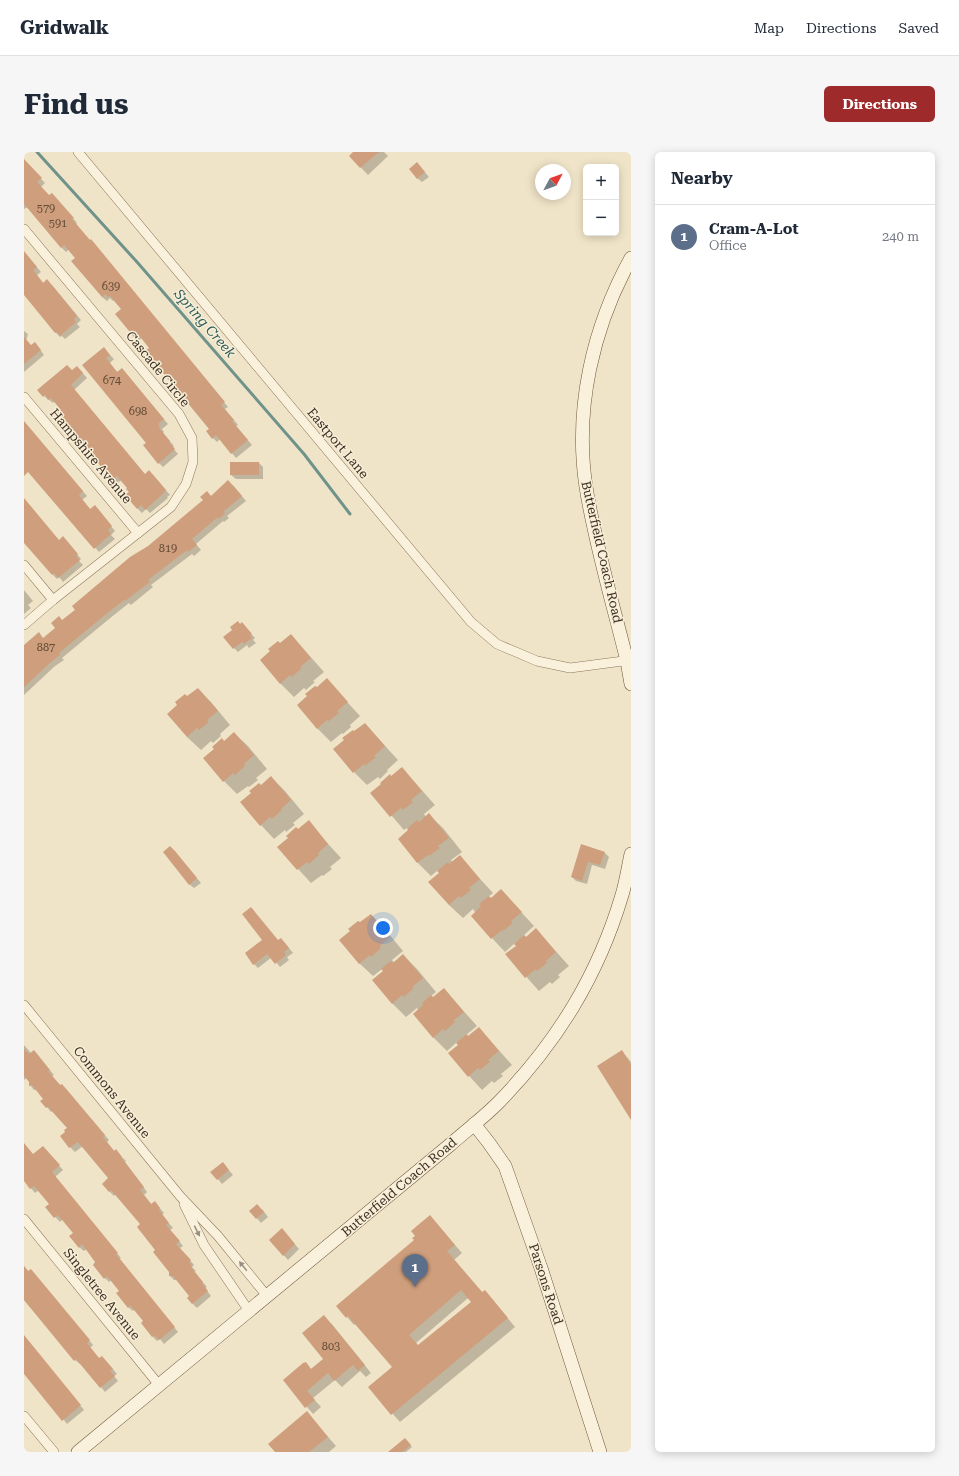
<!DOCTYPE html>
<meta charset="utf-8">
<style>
body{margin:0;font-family:"Roboto Serif",serif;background:#f6f6f7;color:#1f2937}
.controls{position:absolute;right:12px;top:12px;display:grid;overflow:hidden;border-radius:6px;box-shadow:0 2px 10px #0003}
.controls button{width:36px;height:36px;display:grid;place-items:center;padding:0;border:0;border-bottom:1px solid #e0e1e3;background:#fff;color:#1f2937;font:20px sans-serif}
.compass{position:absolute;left:511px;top:12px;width:36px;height:36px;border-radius:50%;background:#fff;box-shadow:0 2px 10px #0003;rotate:49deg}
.you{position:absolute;left:359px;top:776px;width:14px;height:14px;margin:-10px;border:3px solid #fff;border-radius:50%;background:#1a73e8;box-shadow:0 0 0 6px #1a73e833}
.badge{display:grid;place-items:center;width:26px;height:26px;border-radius:50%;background:#9e2a2b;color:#fff;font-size:13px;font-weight:700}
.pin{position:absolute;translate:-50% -33px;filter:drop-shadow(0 1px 2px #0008)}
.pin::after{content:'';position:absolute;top:21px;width:14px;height:12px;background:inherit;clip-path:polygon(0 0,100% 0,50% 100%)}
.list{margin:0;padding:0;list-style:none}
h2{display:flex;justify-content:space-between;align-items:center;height:52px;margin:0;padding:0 16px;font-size:17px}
h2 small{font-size:13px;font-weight:400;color:#747a83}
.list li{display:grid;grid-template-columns:26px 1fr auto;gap:12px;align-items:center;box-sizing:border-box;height:64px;padding:0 16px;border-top:1px solid #e0e1e3}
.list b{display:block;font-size:15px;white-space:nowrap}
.list p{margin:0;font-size:13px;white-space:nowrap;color:#747a83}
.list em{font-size:13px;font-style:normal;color:#747a83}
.map{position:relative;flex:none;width:607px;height:1300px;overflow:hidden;border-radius:6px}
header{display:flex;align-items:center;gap:24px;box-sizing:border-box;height:56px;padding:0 20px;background:#fff;border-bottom:1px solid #e0e1e3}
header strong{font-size:19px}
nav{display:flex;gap:22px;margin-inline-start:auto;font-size:14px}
.intro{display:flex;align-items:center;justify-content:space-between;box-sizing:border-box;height:96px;padding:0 24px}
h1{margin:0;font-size:28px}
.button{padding:10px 18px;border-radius:6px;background:#9e2a2b;color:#fff;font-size:14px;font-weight:700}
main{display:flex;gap:24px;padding:0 24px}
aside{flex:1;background:#fff;border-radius:6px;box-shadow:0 2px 10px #0003}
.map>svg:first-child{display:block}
.shadow{fill:#0003;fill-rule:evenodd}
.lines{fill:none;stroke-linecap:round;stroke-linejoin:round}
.stream{stroke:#6f938a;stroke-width:3}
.building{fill:#cf9f7d;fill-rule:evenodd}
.street-casing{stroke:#8d765c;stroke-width:10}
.secondary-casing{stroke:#6f573f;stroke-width:14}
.street{stroke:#faf1dc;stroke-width:9}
.secondary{stroke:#faf1dc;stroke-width:13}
.oneway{fill:#9c907e}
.labels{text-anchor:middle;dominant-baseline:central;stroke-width:3;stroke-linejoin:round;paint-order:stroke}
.number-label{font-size:11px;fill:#624a37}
.street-label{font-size:13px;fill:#3d2e20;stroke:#f7eed8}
.water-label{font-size:14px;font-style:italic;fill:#2f5d5a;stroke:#f7eed8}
</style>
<header>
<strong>Gridwalk</strong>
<nav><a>Map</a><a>Directions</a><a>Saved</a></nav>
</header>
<div class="intro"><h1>Find us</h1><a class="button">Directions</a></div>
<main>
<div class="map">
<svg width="607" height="1300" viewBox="0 0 607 1300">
<rect width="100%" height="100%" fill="#f0e4c8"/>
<!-- shadow -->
<g class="shadow">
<path d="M330,0H360L364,4L344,23L326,4Z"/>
<path d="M0,9L21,31L17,35L25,44L32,46L53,71L52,72L204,255L201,257L214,273L212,274L228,293L212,306L196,287L193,290L189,286L186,277L126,196L118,186L115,188L111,184L98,157L90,148L89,149L86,146L83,149L78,145L52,106L45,97L42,100L37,95L4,55L0,57Z"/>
<path d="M393,11L405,25L398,30L393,26Z"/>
<path d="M0,100L17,120L13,123L20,132L28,133L57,168L53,172L56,175L41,187L38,184L36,185L32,181L0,141Z"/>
<path d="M0,179L4,182L2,189L7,194L15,196L20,203L0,220Z"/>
<path d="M84,201L90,207L86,211L94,221L102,222L144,272L138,277L140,280L139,281L150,294L148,295L154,302L139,315L135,311L123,291L60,214Z"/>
<path d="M48,219H57L63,226L50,238L121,323L130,324L146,343L143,345L144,346L126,361L122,357L118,361L113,356L106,340L98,328L93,331L89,327L31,249L29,251L20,244Z"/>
<path d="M0,273L7,278L63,344L58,348L67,358L75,359L91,379L87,383L91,387L75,400L0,312Z"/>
<path d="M235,311L239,315V327H212L207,323Z"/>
<path d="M209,333L222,349L203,364L205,366L200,370L199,369L172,392L177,398L170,404L168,402L127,433L129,435L107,453L105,451L85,467L38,506L40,508L31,514L0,543V494L20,487L33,476L38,469L125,395L187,345Z"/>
<path d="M0,347L35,389L43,390L57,407L55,409L59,413L39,430L35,425L33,427L29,423L0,389Z"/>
<path d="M0,438L9,449L4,453L7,456L0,462Z"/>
<path d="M216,473L222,476L231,486L229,488L232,491L225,496L223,493L214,500L210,496Z"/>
<path d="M267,483L300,520L289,529L291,530L282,538L280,536L270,545L256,531V492Z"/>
<path d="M303,528L336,564L326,573L327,575L319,582L318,581L307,590L293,576V537Z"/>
<path d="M174,537L187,550L206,573L196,582L197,584L189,591L187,589L177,598L163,585L155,553Z"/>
<path d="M341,572L374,608L363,618L364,619L356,627L354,625L343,633L330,620V581Z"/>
<path d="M210,581L224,594L243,617L232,626L234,628L225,635L224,634L213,642L200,629L191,597Z"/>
<path d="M378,616L411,653L400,662L402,665L405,663L419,676L438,700L427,708L429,711L436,705L469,741L464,745L467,747L477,738L510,774L500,783L503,786L512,777L545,814L534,823L536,825L528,832L526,830L515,839L483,803L493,794L491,791L481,800L468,786L449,757L439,766L425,753L416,721L414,718L407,724L394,711L375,687L386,679L383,676L380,678L348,641Z"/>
<path d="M247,625L261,639L280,662L269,671L271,673L262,680L261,678L250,687L237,673L228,642Z"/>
<path d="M284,670L317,706L306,715L308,717L299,724L298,723L287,731L254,695Z"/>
<path d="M558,693L580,700L585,705L581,717L568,713L563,732L552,729L548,725Z"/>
<path d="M151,700L177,731L170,736L165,732Z"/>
<path d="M347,763L360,776L379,799L368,808L370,810L379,803L393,817L412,840L407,844L409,846L420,837L453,874L442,883L444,885L455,876L488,913L477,922L479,924L470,931L468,929L458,938L425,902L435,893L433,890L423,899L409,885L393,856L382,865L368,851L360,819L358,817L349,824L335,811L336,772Z"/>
<path d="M239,788L254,789L261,791L269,801L263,805L265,808L256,815L248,805L234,816L230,812Z"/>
<path d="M0,893L7,901L14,904L30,923L28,924L37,934L42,937L85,988L83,990L91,1000L96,1003L102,1009L101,1010L123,1040L120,1043L128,1053L135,1055L140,1061L138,1063L149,1076L146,1078L159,1094L156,1096L170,1113L168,1115L172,1119L170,1120L183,1135L181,1136L187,1144L173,1156L168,1151L167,1144L153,1128H150L146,1124V1120L118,1072L92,1042L90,1044L85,1039V1026L59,994L51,1000L46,995L38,984L43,980L44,976L29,958L27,960L23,955L20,947L13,938H10L6,933V929L3,925L0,928Z"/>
<path d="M598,899L607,910V966Z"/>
<path d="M0,992L9,1003L23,1000L39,1018L31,1025L97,1106L95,1107L154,1180L140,1192L136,1187L133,1189L129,1185L118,1171L121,1169L111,1157L109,1159L104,1155L97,1139L87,1128L85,1130L81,1126L73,1110L63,1097L60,1099L55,1095L51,1081L39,1067L36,1070L22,1055L26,1052L15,1038L11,1041L0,1028Z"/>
<path d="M203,1016L209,1023L198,1032L188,1020Z"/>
<path d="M238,1057L244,1065L237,1071L227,1059Z"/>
<path d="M406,1064L438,1101L430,1108L459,1141L468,1147L491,1175L376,1270L345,1235L369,1215L332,1171L330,1173L323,1165L392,1088ZM444,1146L448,1150L394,1194L392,1191Z"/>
<path d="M262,1082L275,1097L264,1108L246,1088Z"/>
<path d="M0,1114L5,1120L11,1123L69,1193L66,1196L76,1207L83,1210L93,1222L90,1224L94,1229L81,1240L57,1211L56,1212L51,1208L0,1148Z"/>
<path d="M307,1171L347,1221L342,1225L336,1219L318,1235L311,1228L289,1246L297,1255L289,1262L260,1228L287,1217L300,1207Z"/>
<path d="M0,1185L60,1258L43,1272L0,1215Z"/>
<path d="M283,1261L312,1294L305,1300H252Z"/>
<path d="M383,1289L388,1295L382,1300H366Z"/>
</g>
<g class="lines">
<!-- stream -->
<path class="stream" d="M13,0L113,110L280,302L326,362"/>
</g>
<!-- building -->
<g class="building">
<path d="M329,0H355L336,16L325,4Z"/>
<path d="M0,7L18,26L13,30L25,43L28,41L50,66L48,67L66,88L67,87L201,250L197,253L210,268L208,269L224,288L207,302L192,283L188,287L182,279L185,277L121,199L125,196L114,182L110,185L91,162L97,157L86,144L84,145L81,142L78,145L47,109L51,106L40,93L37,96L0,52Z"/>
<path d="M393,10L401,20L393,27L385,17Z"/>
<path d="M0,99L13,115L9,118L19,131L23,127L53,164L50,167L52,170L36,184L33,180L31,181L0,143Z"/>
<path d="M0,185L7,193L11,190L17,198L0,212Z"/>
<path d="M80,195L86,203L82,206L93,220L98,216L140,267L134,272L136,275L135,276L146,289L145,290L151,297L134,312L119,293L122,291L58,213Z"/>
<path d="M43,213L48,218L53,214L59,221L47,233L121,322L125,318L142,338L140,340V341L121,358L117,353L113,357L101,343L105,340L102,337L103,336L93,324L88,328L33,261L37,258L27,246L24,248L21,243L19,245L13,238Z"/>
<path d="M0,269L59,339L55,343L66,357L71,353L88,374L84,378L87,382L70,397L4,320L0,324Z"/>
<rect x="206" y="310" width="29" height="13"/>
<path d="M204,328L218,344L200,359L201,361L195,367L194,365L168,387L173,393L164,400L163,398L124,428L126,430L117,437L101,449L100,448L81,463L35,501L36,503L27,510L0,535V493L15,480L19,486L31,476L27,471L35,464L38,468L51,458L48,454L106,405L124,394L179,348L176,345L183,339L187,344Z"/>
<path d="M0,346L35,388L39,384L54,402L52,404L56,408L34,426L30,421L28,423L0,391Z"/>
<path d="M214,469L216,472L218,470L228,482L226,483L228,486L220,492L218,490L209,497L199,485L208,478L206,475Z"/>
<path d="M267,482L287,506L276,515L278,516L268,525L266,523L256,532L236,508L246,499L244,497L254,489L256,491Z"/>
<path d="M303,526L324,550L313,559L315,561L305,569L303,568L293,577L273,553L283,544L281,542L291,534L293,535Z"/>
<path d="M174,536L194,559L183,568L185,570L175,578L173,576L163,585L143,562L153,553L151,550L161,542L163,544Z"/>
<path d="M341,571L361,594L350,604L352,605L341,614L340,612L329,621L309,597L320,588L318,586L329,578L330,579Z"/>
<path d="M210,580L230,603L220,612L221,614L211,623L209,621L199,630L179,606L190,597L188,595L198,586L200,589Z"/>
<path d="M378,615L398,639L387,648L389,650L379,658L377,656L366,665L346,641L357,632L356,631L366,622L367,624Z"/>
<path d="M247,624L267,648L257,657L258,658L248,667L246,665L236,674L216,650L227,641L225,639L235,631L237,633Z"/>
<path d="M405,661L425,686L414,694L416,696L405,704L404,703L393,711L374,687L384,678L383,677L393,668L395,670Z"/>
<path d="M285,668L304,692L294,701L295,703L285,712L283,710L273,718L253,695L264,686L262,684L272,675L274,677Z"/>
<path d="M557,692L581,700L576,713L564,710L558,729L547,725Z"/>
<path d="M146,694L151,699L173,726L165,733L139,700Z"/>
<path d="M436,703L456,727L445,736L447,738L437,746L435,744L425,753L404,730L415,721L413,719L424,710L425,712Z"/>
<path d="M477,737L498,760L487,769L489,771L479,779L478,778L467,787L447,764L457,754L455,752L465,744L467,746Z"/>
<path d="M227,755L254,788L257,786L265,796L260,800L262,803L251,812L243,802L229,813L221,801L238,788L218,762Z"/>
<path d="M347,762L366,785L356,794L357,796L347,805L346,803L335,812L315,788L326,779L324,777L334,769L336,770Z"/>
<path d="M512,776L532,800L522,809L523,811L513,819L512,817L501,826L481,802L492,794L490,792L500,783L502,785Z"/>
<path d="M379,802L399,826L388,835L390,836L380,845L378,843L368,852L348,828L359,819L357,817L367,809L369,811Z"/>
<path d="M420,836L440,860L429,869L431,870L421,879L419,877L409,886L389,862L399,853L398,851L407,843L409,845Z"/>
<path d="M455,875L475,899L464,908L466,910L456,918L454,916L444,925L424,901L434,893L432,891L443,882L444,884Z"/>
<path d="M0,897L5,902L10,898L26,918L24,919L36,933L38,932L81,983L79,985L90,999L92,997L98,1005H97L120,1035L116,1038L127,1052L131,1049L136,1056L135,1058L145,1071L142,1073L156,1089L152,1092L167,1108L165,1110L168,1114L167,1115L179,1130L178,1131L184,1139L168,1152L163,1146L165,1144L149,1124H145V1120L129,1100L131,1098L113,1075L116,1072L87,1038L85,1040L78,1032L84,1026L54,990L45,996L36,984L41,980L40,978L43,976L24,955L22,956L16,949L19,947L8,933L5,934V930L0,924Z"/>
<path d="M598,898L607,913V968L573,914Z"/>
<path d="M0,991L9,1002L19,994L36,1013L28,1020L94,1101L92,1102L151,1175L135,1188L131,1183L128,1185L117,1171L119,1169L106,1153L104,1156L92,1141L95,1139L83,1124L80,1127L69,1113L71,1110L58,1092L55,1096L45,1084L49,1081L34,1063L30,1066L21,1055L25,1052L10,1034L6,1037L0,1029Z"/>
<path d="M199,1010L205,1018L193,1028L186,1020Z"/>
<path d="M233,1052L240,1060L232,1067L225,1059Z"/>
<path d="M406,1063L431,1093L423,1099L458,1140L461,1138L484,1166L367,1263L344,1235L368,1215L324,1164L322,1166L312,1154L390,1088L388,1086L391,1084L387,1079ZM437,1138L447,1150L394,1193L385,1183Z"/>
<path d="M258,1076L271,1092L259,1104L245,1088Z"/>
<path d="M0,1114L4,1119L7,1117L66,1188L63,1191L75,1206L78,1204L89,1217L86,1219L91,1224L76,1236L52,1207L50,1209L0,1148Z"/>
<path d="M300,1163L341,1213L334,1219L329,1213L310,1229L304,1221L283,1239L291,1248L281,1256L259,1228L279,1211L282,1210L287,1217L299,1207L278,1181Z"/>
<path d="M0,1183L57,1253L38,1269L0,1222Z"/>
<path d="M283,1259L304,1285L285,1300H251L244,1292Z"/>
<path d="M381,1286L387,1293L378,1300H364Z"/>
</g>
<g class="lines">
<defs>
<g id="street">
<path d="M54,0L447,470L473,492L513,509L546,516L607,508"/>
<path d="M0,77L155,262L168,286L169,310L162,332L147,355L29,448L0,473"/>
<path d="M0,245L114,381"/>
<path d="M0,413L29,448"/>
<path d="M0,853L156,1044L194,1084L243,1144"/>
<path d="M160,1052L180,1093L225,1159"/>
<path d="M0,1067L135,1233"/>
<path d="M0,1264L30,1300"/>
</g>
<g id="secondary">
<path d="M607,106C569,175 550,256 562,335C571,392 589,452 603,509L607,532"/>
<path d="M450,972L465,991L481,1014L517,1116L576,1300"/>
<path d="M54,1300L427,992C443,978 460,965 475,950C533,890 574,824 598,743C602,730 604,716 607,702"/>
</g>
</defs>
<!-- street casing -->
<use href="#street" class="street-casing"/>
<!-- secondary casing -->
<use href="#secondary" class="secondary-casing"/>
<!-- street -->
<use href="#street" class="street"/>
<!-- secondary -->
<use href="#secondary" class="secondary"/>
</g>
<!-- one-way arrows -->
<defs><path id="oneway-solid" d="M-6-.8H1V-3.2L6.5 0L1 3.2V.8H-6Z"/></defs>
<g class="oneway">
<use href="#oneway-solid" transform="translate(173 1079) rotate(64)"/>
<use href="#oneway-solid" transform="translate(219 1114) rotate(-129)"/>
</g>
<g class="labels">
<!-- number labels -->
<g class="number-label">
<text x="22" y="56">579</text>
<text x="34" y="71">591</text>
<text x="87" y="134">639</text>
<text x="88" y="228">674</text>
<text x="114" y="259">698</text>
<text x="144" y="396">819</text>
<text x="22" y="495">887</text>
<text x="307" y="1194">803</text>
</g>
<!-- street labels -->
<g class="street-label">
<text transform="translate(134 217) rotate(51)">Cascade Circle</text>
<text transform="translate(314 291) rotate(50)">Eastport Lane</text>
<text transform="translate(67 304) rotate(50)">Hampshire Avenue</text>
<text transform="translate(578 400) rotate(77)">Butterfield Coach Road</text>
<text transform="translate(88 940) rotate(51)">Commons Avenue</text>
<text transform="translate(375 1035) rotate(-40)">Butterfield Coach Road</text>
<text transform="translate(522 1132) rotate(72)">Parsons Road</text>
<text transform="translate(78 1142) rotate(51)">Singletree Avenue</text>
</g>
<!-- water labels -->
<g class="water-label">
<text transform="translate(181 171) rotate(49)">Spring Creek</text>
</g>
</g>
</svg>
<div class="controls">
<button>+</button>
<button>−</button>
</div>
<svg class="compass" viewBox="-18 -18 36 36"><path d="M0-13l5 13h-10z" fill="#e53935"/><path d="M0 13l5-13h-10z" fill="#747a83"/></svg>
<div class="you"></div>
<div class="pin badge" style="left:391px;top:1135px;background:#5c6f8a">1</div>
</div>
<aside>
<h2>Nearby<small></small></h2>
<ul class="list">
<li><span class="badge" style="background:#5c6f8a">1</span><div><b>Cram-A-Lot</b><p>Office</p></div><em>240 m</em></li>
</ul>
</aside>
</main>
